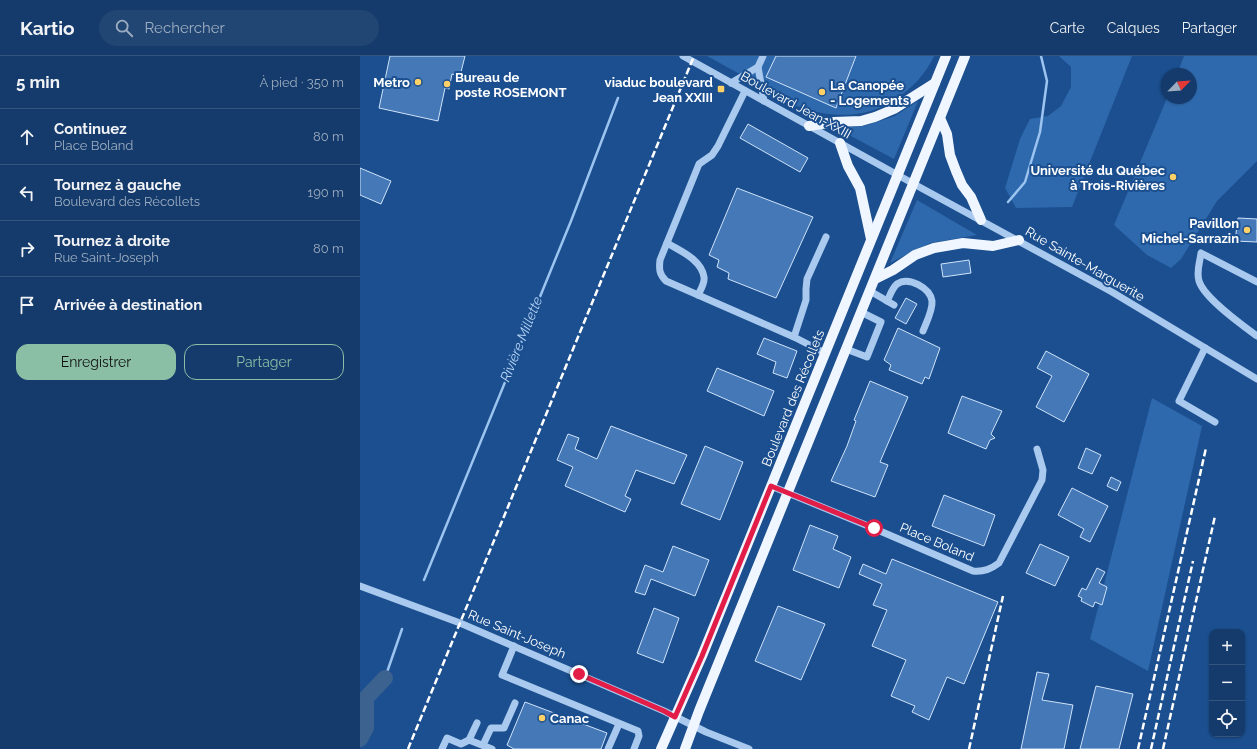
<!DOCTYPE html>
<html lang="fr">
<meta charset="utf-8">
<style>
body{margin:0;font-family:Raleway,sans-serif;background:#214673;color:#f1f3f6}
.controls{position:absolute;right:12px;bottom:12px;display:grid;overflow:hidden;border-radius:8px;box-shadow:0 1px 3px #0004}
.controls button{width:36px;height:36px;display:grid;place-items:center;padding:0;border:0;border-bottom:1px solid #33557e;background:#143b6b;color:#f1f3f6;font:20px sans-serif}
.compass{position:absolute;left:801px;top:12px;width:36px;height:36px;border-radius:50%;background:#143b6b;box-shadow:0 1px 3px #0004;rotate:65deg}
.stop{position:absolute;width:12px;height:12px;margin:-9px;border:3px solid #e11d48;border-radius:50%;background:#fff}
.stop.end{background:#e11d48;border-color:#fff;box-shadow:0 1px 4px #0008}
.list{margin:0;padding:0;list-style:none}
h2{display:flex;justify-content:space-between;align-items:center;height:52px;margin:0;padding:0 16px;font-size:17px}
h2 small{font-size:13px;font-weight:400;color:#9dadc1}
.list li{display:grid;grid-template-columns:26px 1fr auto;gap:12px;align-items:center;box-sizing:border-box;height:56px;padding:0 16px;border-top:1px solid #33557e}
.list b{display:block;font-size:15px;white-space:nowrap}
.list p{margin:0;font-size:13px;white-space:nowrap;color:#9dadc1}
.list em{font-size:13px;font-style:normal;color:#9dadc1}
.actions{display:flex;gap:8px;padding:12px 16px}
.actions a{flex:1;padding:9px 0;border:1px solid #8abfa5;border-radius:12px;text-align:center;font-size:14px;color:#8abfa5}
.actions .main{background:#8abfa5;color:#111}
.icon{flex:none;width:22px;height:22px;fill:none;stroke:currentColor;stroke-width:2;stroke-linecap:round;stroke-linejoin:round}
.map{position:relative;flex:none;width:897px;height:693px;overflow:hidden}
header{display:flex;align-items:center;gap:24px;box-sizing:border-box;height:56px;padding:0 20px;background:#143b6b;border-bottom:1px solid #33557e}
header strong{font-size:19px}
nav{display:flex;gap:22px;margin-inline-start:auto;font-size:14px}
.search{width:280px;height:36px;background:#214673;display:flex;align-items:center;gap:10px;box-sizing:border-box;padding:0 14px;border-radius:22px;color:#9dadc1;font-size:15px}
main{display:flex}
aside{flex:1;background:#143b6b}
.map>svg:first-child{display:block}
.green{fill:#2e69ad}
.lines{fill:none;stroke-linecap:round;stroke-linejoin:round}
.stream{stroke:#9cc4f0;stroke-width:2.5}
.river{stroke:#3c6290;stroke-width:16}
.building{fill:#4478b7;stroke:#cfe3fa}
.minor{stroke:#a9c9ee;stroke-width:7}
.major{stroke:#f0f6ff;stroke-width:10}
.rail{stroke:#fff;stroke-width:2.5;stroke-dasharray:7 3;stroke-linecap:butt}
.route{stroke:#e11d48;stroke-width:5}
.poi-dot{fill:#ffd166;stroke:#1b4f8f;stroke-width:1.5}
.labels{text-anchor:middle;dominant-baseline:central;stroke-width:4;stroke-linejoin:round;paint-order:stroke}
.poi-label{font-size:13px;font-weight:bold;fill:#fff;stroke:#1b4f8f;text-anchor:end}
.street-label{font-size:13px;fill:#fff;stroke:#1b4f8f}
.water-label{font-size:14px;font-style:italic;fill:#b5d3f5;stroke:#1b4f8f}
</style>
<header>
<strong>Kartio</strong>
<div class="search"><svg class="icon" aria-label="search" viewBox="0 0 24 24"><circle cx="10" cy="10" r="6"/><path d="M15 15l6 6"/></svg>Rechercher</div>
<nav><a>Carte</a><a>Calques</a><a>Partager</a></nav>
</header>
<main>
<aside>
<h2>5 min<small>À pied · 350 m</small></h2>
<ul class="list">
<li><svg class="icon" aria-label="ahead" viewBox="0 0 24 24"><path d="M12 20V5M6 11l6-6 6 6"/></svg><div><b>Continuez</b><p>Place Boland</p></div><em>80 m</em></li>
<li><svg class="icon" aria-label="left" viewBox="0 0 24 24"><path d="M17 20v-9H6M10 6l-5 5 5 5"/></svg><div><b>Tournez à gauche</b><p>Boulevard des Récollets</p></div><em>190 m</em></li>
<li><svg class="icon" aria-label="right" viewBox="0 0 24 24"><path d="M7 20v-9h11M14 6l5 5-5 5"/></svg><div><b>Tournez à droite</b><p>Rue Saint-Joseph</p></div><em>80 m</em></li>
<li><svg class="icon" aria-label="arrive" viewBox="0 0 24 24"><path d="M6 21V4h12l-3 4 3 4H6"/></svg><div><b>Arrivée à destination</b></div></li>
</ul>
<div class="actions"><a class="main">Enregistrer</a><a>Partager</a></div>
</aside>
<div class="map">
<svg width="897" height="693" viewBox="0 0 897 693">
<rect width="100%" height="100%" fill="#1b4f8f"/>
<!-- green -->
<g class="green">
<path d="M347,0H574C566,18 552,32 536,43C509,62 471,63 440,51C427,46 415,37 403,31C384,20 365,10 347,0Z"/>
<path d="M699,0H772L712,151L656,152L645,132L660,83L670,63L688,60L701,50L711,31V11Z"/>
<path d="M824,0H897V105L857,145L821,203L811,212L787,199L754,169L807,42H831V18H817Z"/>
<path d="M558,45L534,103L476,72L504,70L535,60Z"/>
<path d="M557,144L617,179L570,187L530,207Z"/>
<path d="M792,342L842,370L788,615L730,583Z"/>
</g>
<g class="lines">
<!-- stream -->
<g class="stream">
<path d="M648,146L665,126L680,76L687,25L681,0"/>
<path d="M64,524L211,165L258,42"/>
<path d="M25,622L42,573"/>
</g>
<!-- river -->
<path class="river" d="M0,683L6,672V642L25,622"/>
</g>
<!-- building -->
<g class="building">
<path d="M30,0H105L100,20L92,18L89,33L85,32L78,65L19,52Z"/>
<path d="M416,0H496L476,52L406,21Z"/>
<path d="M388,68L448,102L440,116L380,82Z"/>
<path d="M0,112L31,125L21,148L0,139Z"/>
<path d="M377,132L453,161L416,242L368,223L369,217L357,211L359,204L349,199Z"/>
<path d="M878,162L897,163V186L875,185Z"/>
<path d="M609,204L611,217L583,221L581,208Z"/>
<path d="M546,242L557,248L546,268L535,262Z"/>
<path d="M538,272L580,292L569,323L565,321L562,328L529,314L531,309L524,304Z"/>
<path d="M404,282L437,295L427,322L413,317L416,306L397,298Z"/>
<path d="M686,295L729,318L704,366L676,351L692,320L677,312Z"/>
<path d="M357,312L414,335L404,360L347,335Z"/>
<path d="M510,325L548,341L520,406L528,409L515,441L471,425L487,390L496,365L494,364Z"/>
<path d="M602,340L642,355L631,378L635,382L630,384L626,393L588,377Z"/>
<path d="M251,370L327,399L314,428L276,414L265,440L271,443L265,456L205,430L213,411L197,404L208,378L219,382L215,393L237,403Z"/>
<path d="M345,390L383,406L360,464L321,448Z"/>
<path d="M726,392L741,399L732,418L718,412Z"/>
<path d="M751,421L761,426L757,435L747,430Z"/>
<path d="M712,432L748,450L730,486L720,481L724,473L698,459Z"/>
<path d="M584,439L635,459L624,490L572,470Z"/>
<path d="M450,469L478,480L473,493L491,501L479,532L433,514Z"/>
<path d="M680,488L709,501L695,530L666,517Z"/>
<path d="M313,490L349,504L335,540L291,523L285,539L275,536L285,509L303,516Z"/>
<path d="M532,503L638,546L604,628L587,621L569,664L552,656L555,650L531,640L546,604L512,590L527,554L513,549L522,528L499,518L503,508L526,518Z"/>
<path d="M737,512L745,516L739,527L747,531L742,549L735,546L733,551L721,545L722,542L718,540L722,532L726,534Z"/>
<path d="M418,550L465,568L441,624L395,605Z"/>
<path d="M294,552L319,562L303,607L277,597Z"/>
<path d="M677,616L689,618L682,644L713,649L704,693H661Z"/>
<path d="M736,630L773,638L759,693H720Z"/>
<path d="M165,646L247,677L241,693H154L147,689Z"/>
</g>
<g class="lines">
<!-- minor -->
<g class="minor">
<path d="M323,0L563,133L752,236L897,323"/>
<path d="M403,0L398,11L404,45"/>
<path d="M371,27L398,11"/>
<path d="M385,35L358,90L352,99L339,108L300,204C299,213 299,218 306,225L434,281L465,297"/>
<path d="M307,187C320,195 341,203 344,221C345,227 341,233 338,239"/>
<path d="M897,226L841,197C840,206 836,215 839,225C844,242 882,269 897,280"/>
<path d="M510,235L534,249"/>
<path d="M527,245C530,240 532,232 537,228C549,220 570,232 572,245C573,254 566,267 563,275"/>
<path d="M434,281L446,244V233L447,223L466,181"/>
<path d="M845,292L819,345L855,366"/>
<path d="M486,293L507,301L521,266L501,256"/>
<path d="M411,430L513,472L613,515C624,516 631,513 639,507L682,424L683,414L677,393"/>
<path d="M0,530L100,567L304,655L346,676L389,693"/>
<path d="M154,590L142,619L278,675L279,680L274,693"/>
<path d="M109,684L117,667"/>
<path d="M123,689L131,672H144L155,647"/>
<path d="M82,693L87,682L101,688L109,684L132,693"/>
<path d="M248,693L259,668"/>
</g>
<!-- major -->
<g class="major">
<path d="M580,62L587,78L590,99L596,115L602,129L611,141L621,164"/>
<path d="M449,70L474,66L501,65L515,61L534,53L575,27"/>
<path d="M480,87L488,110L500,132L511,183"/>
<path d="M515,223L533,214L555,199L574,192L603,187L633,190L659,184"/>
<path d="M301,693L342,600L586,0"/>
<path d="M325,693L339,655L605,0"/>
</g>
<!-- rail -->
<g class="rail">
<path d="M48,693L334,0"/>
<path d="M609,693L643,540"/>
<path d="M778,693L846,392"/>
<path d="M791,693L833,505"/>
<path d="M803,693L855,460"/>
</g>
</g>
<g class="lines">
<!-- route -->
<path class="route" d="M219,618L304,655L315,661L342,600L411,430L514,472"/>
</g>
<!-- markers -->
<g class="poi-dot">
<circle cx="58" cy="26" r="4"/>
<circle cx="87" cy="28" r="4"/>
<rect x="357" y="29" width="8" height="8" rx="2"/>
<circle cx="462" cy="36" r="4"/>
<circle cx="813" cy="121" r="4"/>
<circle cx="887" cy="174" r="4"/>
<circle cx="182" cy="662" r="4"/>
</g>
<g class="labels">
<!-- poi labels -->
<g class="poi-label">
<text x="95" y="21" text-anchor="start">Bureau de<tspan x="95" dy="15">poste ROSEMONT</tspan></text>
<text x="50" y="26">Metro</text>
<text x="353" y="26">viaduc boulevard<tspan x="353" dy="15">Jean XXIII</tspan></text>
<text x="470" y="29" text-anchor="start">La Canopée<tspan x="470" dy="15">- Logements</tspan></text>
<text x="805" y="114">Université du Québec<tspan x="805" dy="15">à Trois-Rivières</tspan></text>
<text x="879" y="167">Pavillon<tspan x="879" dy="15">Michel-Sarrazin</tspan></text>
<text x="190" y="662" text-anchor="start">Canac</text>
</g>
<!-- street labels -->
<g class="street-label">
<text transform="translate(436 49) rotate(29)">Boulevard Jean-XXIII</text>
<text transform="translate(725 208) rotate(30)">Rue Sainte-Marguerite</text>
<text transform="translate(433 342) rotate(-68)">Boulevard des Récollets</text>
<text transform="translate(577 486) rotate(23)">Place Boland</text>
<text transform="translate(157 578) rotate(23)">Rue Saint-Joseph</text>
</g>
<!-- water labels -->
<g class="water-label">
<text transform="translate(161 283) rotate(-68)">Rivière Millette</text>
</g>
</g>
</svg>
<div class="controls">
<button>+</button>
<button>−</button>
<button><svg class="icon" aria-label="locate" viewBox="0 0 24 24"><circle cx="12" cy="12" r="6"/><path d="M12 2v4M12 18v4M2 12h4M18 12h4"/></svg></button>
</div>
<svg class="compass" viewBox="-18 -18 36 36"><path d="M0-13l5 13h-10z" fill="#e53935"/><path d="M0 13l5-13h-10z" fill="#9dadc1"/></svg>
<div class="stop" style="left:514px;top:472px"></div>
<div class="stop end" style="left:219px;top:618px"></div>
</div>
</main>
